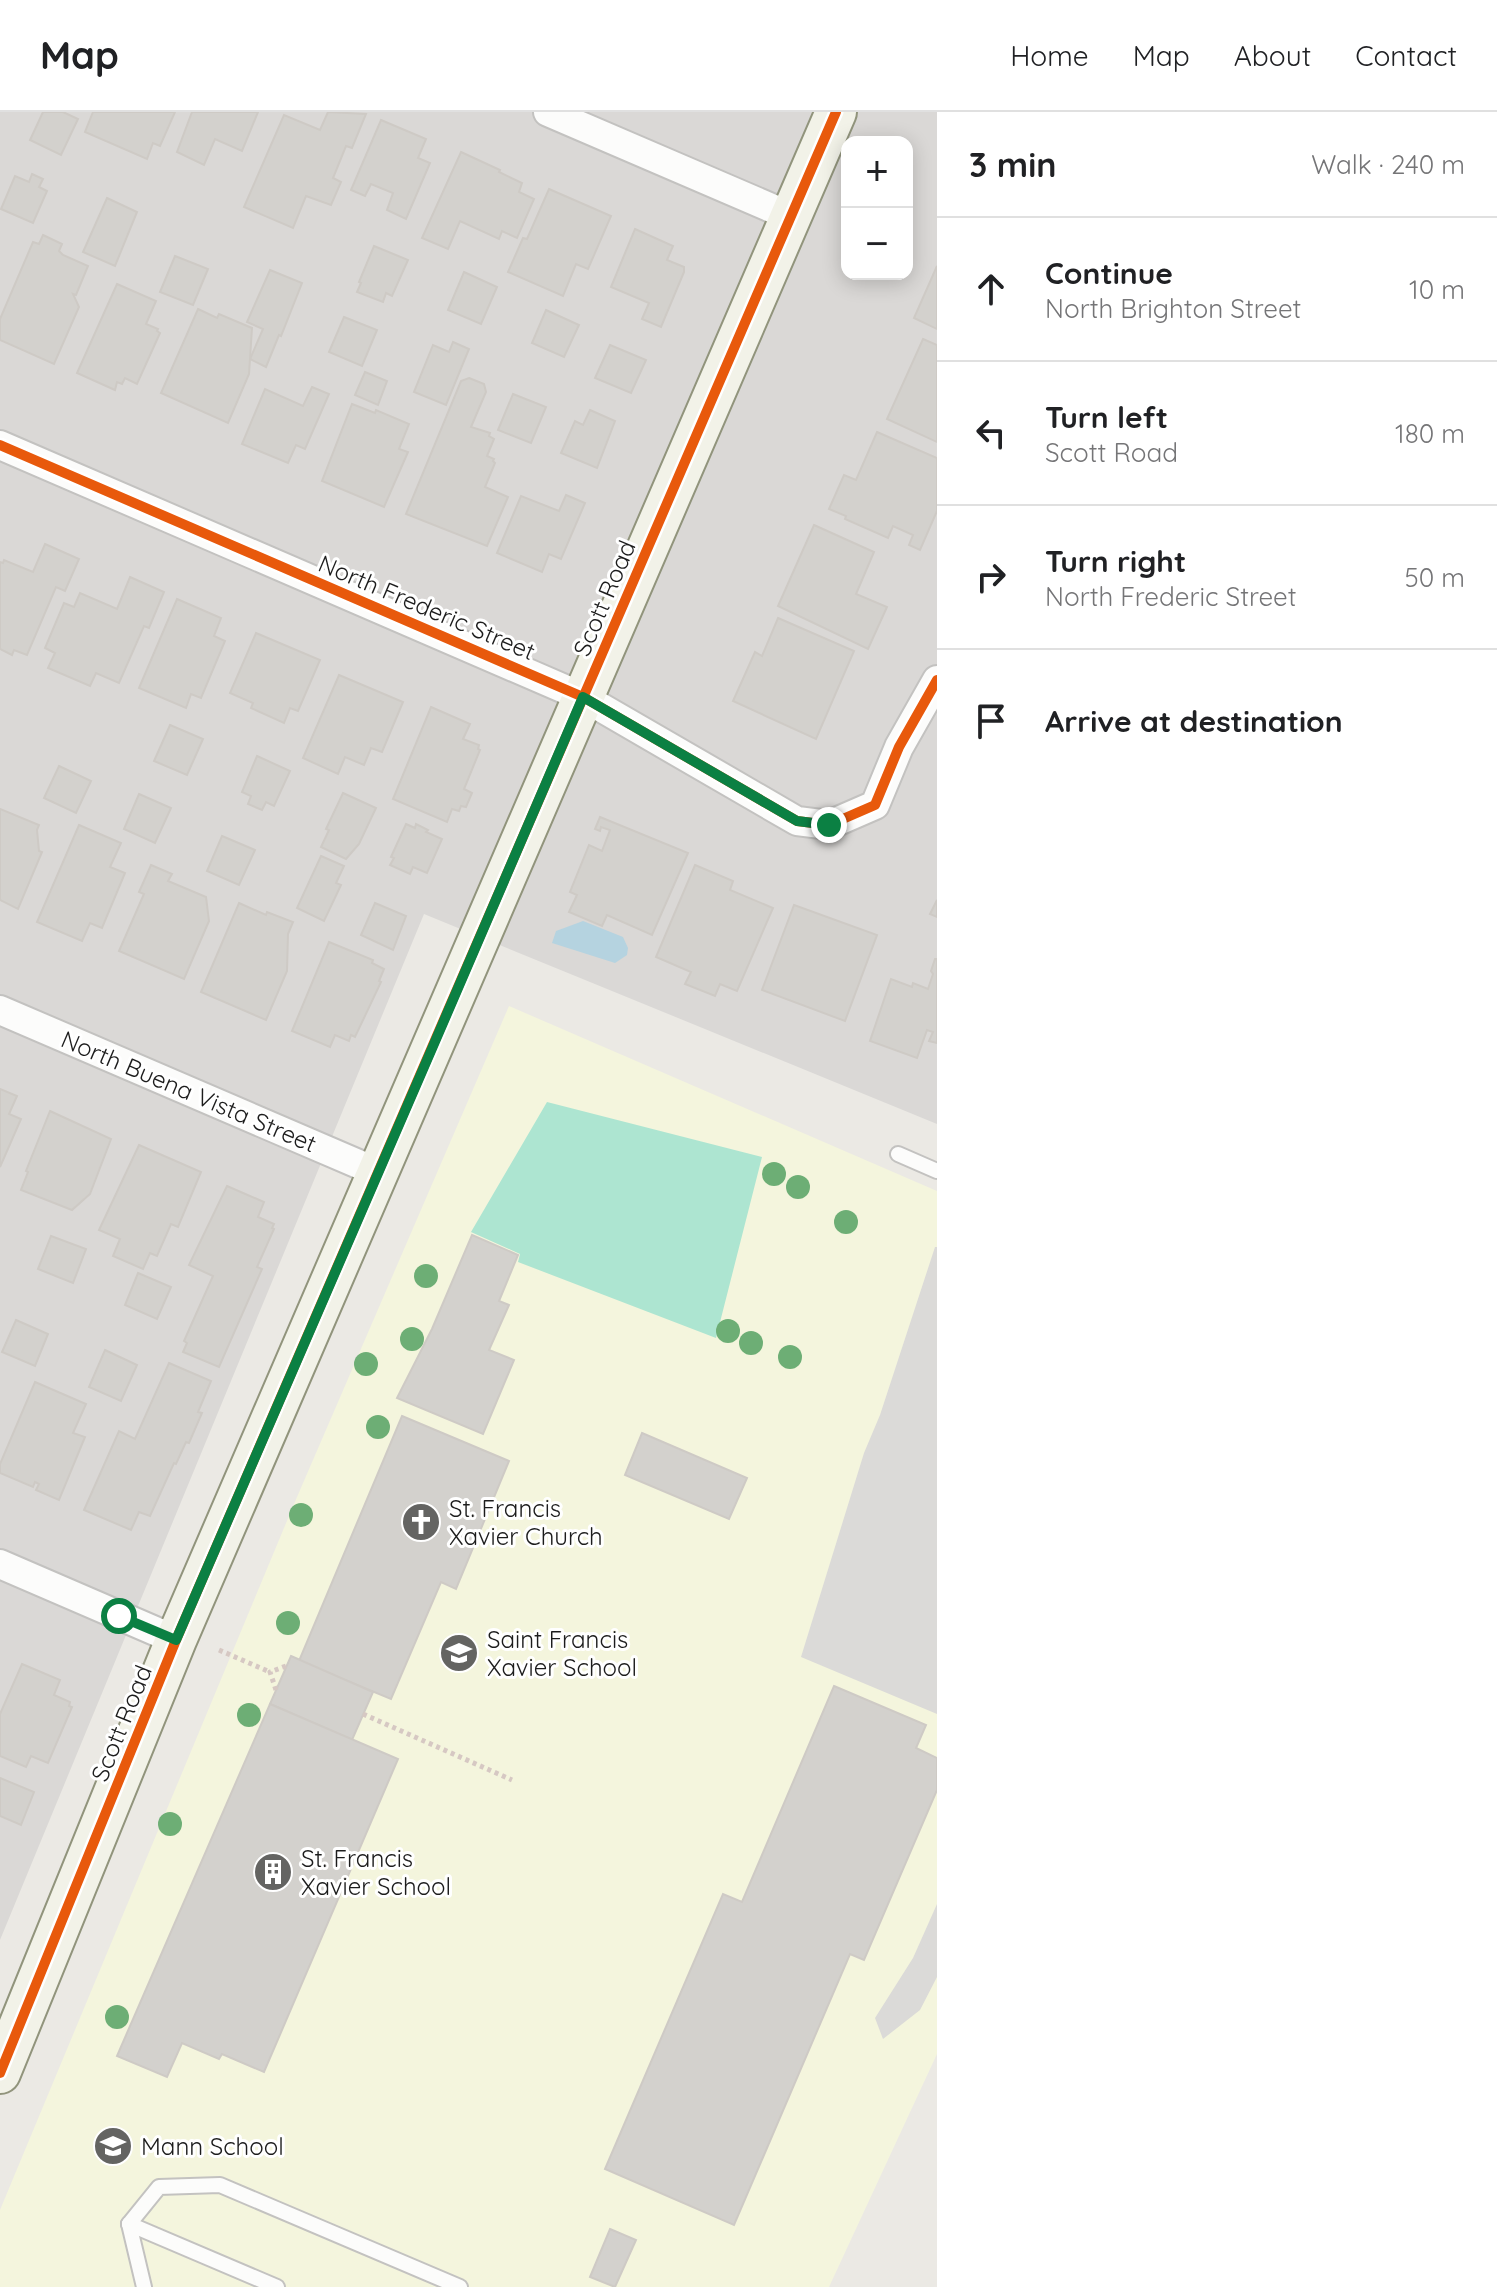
<!DOCTYPE html>
<meta charset="utf-8">
<style>
body{margin:0;font-family:Quicksand,sans-serif;background:#f2f2f2;color:#202124}
.controls{position:absolute;right:24px;top:24px;display:grid;overflow:hidden;border-radius:16px;box-shadow:0 4px 20px #0003}
.controls button{width:72px;height:72px;display:grid;place-items:center;padding:0;border:0;border-bottom:2px solid #e0e0e0;background:#fff;color:#202124;font:40px sans-serif}
.stop{position:absolute;width:24px;height:24px;margin:-18px;border:6px solid #0b8043;border-radius:50%;background:#fff}
.stop.end{background:#0b8043;border-color:#fff;box-shadow:0 2px 8px #0008}
.list{margin:0;padding:0;list-style:none}
h2{display:flex;justify-content:space-between;align-items:center;height:104px;margin:0;padding:0 32px;font-size:34px}
h2 small{font-size:26px;font-weight:400;color:#757577}
.list li{display:grid;grid-template-columns:52px 1fr auto;gap:24px;align-items:center;box-sizing:border-box;height:144px;padding:0 32px;border-top:2px solid #e0e0e0}
.list b{display:block;font-size:30px;white-space:nowrap}
.list p{margin:0;font-size:26px;white-space:nowrap;color:#757577}
.list em{font-size:26px;font-style:normal;color:#757577}
.icon{flex:none;width:44px;height:44px;fill:none;stroke:currentColor;stroke-width:2;stroke-linecap:round;stroke-linejoin:round}
.map{position:relative;flex:none;width:937px;height:2175px;overflow:hidden}
header{display:flex;align-items:center;gap:48px;box-sizing:border-box;height:112px;padding:0 40px;background:#fff;border-bottom:2px solid #e0e0e0}
header strong{font-size:38px}
nav{display:flex;gap:44px;margin-inline-start:auto;font-size:28px}
main{display:flex}
aside{flex:1;background:#fff}
.map>svg:first-child{display:block}
.residential{fill:#dad8d6;fill-rule:evenodd}
.education{fill:#f4f5dd}
.pitch{fill:#ade5d1}
.parking{fill:#dbdad8}
.water{fill:#b5d3e0}
.building{fill:#d3d1cd;stroke:#cecac5;stroke-width:2}
.lines{fill:none;stroke-linecap:round;stroke-linejoin:round}
.lane-casing{stroke:#c3c2c0;stroke-width:18}
.street-casing{stroke:#c3c2c0;stroke-width:32}
.secondary-casing{stroke:#91947c;stroke-width:44}
.path{stroke:#d6c8c3;stroke-width:5;stroke-dasharray:4 4;stroke-linecap:butt}
.lane{stroke:#fcfcfb;stroke-width:14}
.street{stroke:#fcfcfb;stroke-width:28}
.secondary{stroke:#f2f2e8;stroke-width:40}
.cycleway-casing{stroke:#fff;stroke-width:15}
.cycleway{stroke:#e8590c;stroke-width:10}
.tree{fill:#6dae75}
.route{stroke:#0b8043;stroke-width:10}
.labels{text-anchor:middle;dominant-baseline:central;stroke-width:6;stroke-linejoin:round;paint-order:stroke}
.street-label{font-size:24px;fill:#1c1c1c;stroke:#fff}
.poi-label{font-size:24px;fill:#1c1c1c;stroke:#fff;text-anchor:start}
</style>
<header>
<strong>Map</strong>
<nav><a>Home</a><a>Map</a><a>About</a><a>Contact</a></nav>
</header>
<main>
<div class="map">
<svg width="937" height="2175" viewBox="0 0 937 2175">
<rect width="100%" height="100%" fill="#ebe9e4"/>
<!-- residential -->
<path class="residential" d="M0,0H937V1012L424,802L0,1828ZM847,30H907V162H847Z"/>
<!-- education -->
<path class="education" d="M509,894L937,1079V1942L829,2175H0V2098L294,1392Z"/>
<!-- pitch -->
<path class="pitch" d="M547,990L762,1045L716,1226L518,1150L520,1142L471,1120Z"/>
<!-- parking -->
<g class="parking">
<path d="M935,1135H937V1602L801,1545L864,1341L880,1303Z"/>
<path d="M937,1792V1865L920,1898L883,1927L875,1906L913,1846Z"/>
</g>
<!-- water -->
<path class="water" d="M583,809L623,825L628,836L627,843L615,851L552,831L556,819Z"/>
<!-- building -->
<g class="building">
<path d="M43,0H63L78,7L61,43L30,28Z"/>
<path d="M93,0H175L160,34L153,31L147,47L85,20Z"/>
<path d="M192,0H258L242,39L215,27L204,53L177,40Z"/>
<path d="M328,0L366,2L352,36L346,34L333,66L341,70L331,93L306,84L293,116L244,95L284,3L320,18Z"/>
<path d="M381,8L426,27L418,46L430,51L406,107L387,98L393,81L371,72L365,84L351,78Z"/>
<path d="M461,40L500,58L499,60L522,71L519,80L534,87L517,126L502,119L499,127L460,109L448,137L422,126Z"/>
<path d="M32,62L43,67L39,75L47,79L33,111L1,97L15,64L29,70Z"/>
<path d="M549,77L611,104L588,157L576,152L563,184L508,160L523,126L527,127Z"/>
<path d="M107,86L137,100L115,154L83,140Z"/>
<path d="M635,117L673,134L667,148L684,155V160L661,215L642,207L649,191L611,175Z"/>
<path d="M43,123L62,132L59,139L63,143L88,154L76,183L73,182L79,195L54,252L0,228V207L33,130L39,132Z"/>
<path d="M374,134L408,148L392,184L386,181L383,190L357,180L361,171L359,170Z"/>
<path d="M175,144L208,157L193,193L160,180Z"/>
<path d="M937,154V217L914,206Z"/>
<path d="M270,158L302,171L281,224L279,223L266,255L250,247L263,217L247,210Z"/>
<path d="M464,160L497,175L481,212L448,198Z"/>
<path d="M117,172L156,189L146,212L158,217L157,219L160,221L137,272L125,266L122,272L117,270L115,278L77,261Z"/>
<path d="M198,197L217,206L219,202L252,216L249,262L228,311L161,281Z"/>
<path d="M546,198L579,213L564,245L532,231Z"/>
<path d="M344,205L377,218L362,254L329,240Z"/>
<path d="M923,227L937,233V330L887,307Z"/>
<path d="M453,230L469,237L446,293L414,280L433,233L449,240Z"/>
<path d="M610,233L646,248L631,281L595,266Z"/>
<path d="M365,260L387,269L378,293L355,283Z"/>
<path d="M469,266L484,272L486,280L471,315L490,321L489,324L494,327L487,344L494,347L493,349L495,351L485,375L508,385L487,434L406,402L461,269Z"/>
<path d="M312,275L329,282L305,337L296,333L288,351L242,332L265,277L303,294Z"/>
<path d="M513,282L546,295L531,331L498,318Z"/>
<path d="M352,292L375,301L376,298L409,312L399,337L408,340L384,395L322,369Z"/>
<path d="M590,298L615,309L597,356L561,341L575,309L583,313Z"/>
<path d="M877,320L937,346V399L920,438L909,433L913,423L893,414L888,426L845,407L846,404L829,397L844,363L856,368Z"/>
<path d="M566,383L585,391L561,447L549,442L542,460L497,441L521,384L559,399Z"/>
<path d="M814,413L874,440L856,482L887,495L868,537L778,494Z"/>
<path d="M45,432L79,447L65,479L56,475L27,543L14,538L12,543L0,537V450L3,451L4,448L33,460Z"/>
<path d="M130,465L164,480L149,516L144,514L119,571L96,561L90,574L48,556L55,541L45,536L64,491L74,495L80,481L117,497Z"/>
<path d="M177,487L221,506L214,524L225,529L201,586L191,582L186,596L139,576Z"/>
<path d="M778,506L854,539L816,627L733,589L755,540L762,544Z"/>
<path d="M256,521L320,548L298,599L290,596L284,611L251,596L253,591L230,581Z"/>
<path d="M339,563L403,590L382,640L371,636L364,653L345,645L338,662L303,646Z"/>
<path d="M431,595L470,612L463,627L479,633L478,637L480,638L464,677L472,681L466,695L461,694L459,699L452,697L447,710L393,687Z"/>
<path d="M170,613L203,627L187,663L154,649Z"/>
<path d="M257,644L290,659L274,694L266,690L262,698L248,692L251,684L242,680Z"/>
<path d="M59,654L91,669L76,701L44,686Z"/>
<path d="M343,681L376,696L359,732L346,747L321,735L329,718L326,717Z"/>
<path d="M139,682L171,696L155,731L124,717Z"/>
<path d="M0,697L39,713L37,718L39,739L42,740L18,797L0,788Z"/>
<path d="M600,705L688,741L652,823L607,803L602,814L569,800L577,783L570,780L589,733L602,739L610,718L601,715L600,719L595,717Z"/>
<path d="M406,712L415,716L416,712L428,718L426,720L442,727L427,761L413,755L410,762L390,753L394,746L391,745Z"/>
<path d="M79,713L121,731L110,755L125,761L102,816L90,811L82,829L37,810Z"/>
<path d="M222,724L255,738L239,773L207,759Z"/>
<path d="M321,744L344,754L336,771L341,773L324,809L297,796Z"/>
<path d="M151,753L172,762L168,769L206,785L209,809L184,867L119,839L144,782L139,780Z"/>
<path d="M695,753L733,769L730,778L773,796L737,879L720,872L715,884L685,872L691,860L656,845Z"/>
<path d="M937,788V805L930,802Z"/>
<path d="M239,791L266,803L267,800L293,810L288,822L287,859L266,908L201,880Z"/>
<path d="M375,791L406,804L393,838L361,823Z"/>
<path d="M794,793L877,823L845,909L762,878Z"/>
<path d="M329,830L373,848L372,851L384,857L379,869L381,870L355,925L351,923L349,929L335,923L330,935L292,919Z"/>
<path d="M935,847H937V931L929,929L933,920L927,918L917,946L870,929L891,867L912,875L913,871L928,877L933,862L931,859Z"/>
<path d="M0,977L17,984L9,1002L21,1007L0,1055Z"/>
<path d="M50,999L111,1027L90,1082L72,1098L21,1078L28,1060L26,1059Z"/>
<path d="M139,1033L201,1060L178,1115L171,1112L157,1144L150,1141L143,1157L113,1144L120,1127L99,1118Z"/>
<path d="M227,1074L264,1090L258,1105L274,1112L272,1116L274,1117L257,1155L262,1157L219,1255L183,1240L187,1231L184,1229L213,1164L189,1153Z"/>
<path d="M472,1123L518,1143L499,1189L509,1193L489,1238L514,1248L483,1322L397,1286L432,1217Z"/>
<path d="M51,1124L86,1137L73,1171L38,1157Z"/>
<path d="M138,1161L171,1175L157,1207L125,1193Z"/>
<path d="M16,1208L48,1222L35,1254L2,1240Z"/>
<path d="M105,1238L137,1253L121,1289L89,1275Z"/>
<path d="M169,1251L211,1269L198,1300L202,1301L189,1331L186,1330L176,1352L174,1351L150,1404L139,1400L131,1418L84,1398L119,1319L135,1327Z"/>
<path d="M35,1270L86,1292L73,1321L85,1325L59,1388L36,1378L39,1372L35,1370L33,1375L0,1361V1352Z"/>
<path d="M402,1304L509,1349L456,1477L441,1470L391,1587L299,1549Z"/>
<path d="M642,1321L747,1366L729,1407L625,1363Z"/>
<path d="M291,1544L373,1580L352,1628L270,1592Z"/>
<path d="M22,1552L60,1568L54,1583L70,1590L69,1594L72,1595L48,1651L31,1644L26,1655L0,1644V1602Z"/>
<path d="M834,1574L926,1613L916,1636L937,1646V1678L864,1848L850,1842L734,2113L605,2057L723,1782L742,1790Z"/>
<path d="M270,1592L398,1647L264,1960L222,1942L219,1947L182,1931L167,1965L117,1944Z"/>
<path d="M0,1666L34,1680L21,1713L0,1704Z"/>
<path d="M610,2117L636,2128L615,2175L590,2165Z"/>
</g>
<g class="lines">
<defs>
<g id="lane">
<path d="M898,1042L937,1059"/>
<path d="M129,2112L159,2075L220,2073L460,2175"/>
<path d="M129,2112L277,2175"/>
<path d="M129,2112L144,2175"/>
</g>
<g id="street">
<path d="M548,0L790,104"/>
<path d="M0,333L583,585L797,709L829,713L875,693L899,635L937,568"/>
<path d="M0,898L377,1060"/>
<path d="M0,1452L176,1528"/>
</g>
<path id="secondary" d="M0,1961L176,1528L836,0"/>
</defs>
<!-- lane casing -->
<use href="#lane" class="lane-casing"/>
<!-- street casing -->
<use href="#street" class="street-casing"/>
<!-- secondary casing -->
<use href="#secondary" class="secondary-casing"/>
<!-- path -->
<g class="path">
<path d="M219,1538L270,1560"/>
<path d="M276,1578L270,1560L286,1554"/>
<path d="M363,1602L512,1668"/>
</g>
<!-- lane -->
<use href="#lane" class="lane"/>
<!-- street -->
<use href="#street" class="street"/>
<!-- secondary -->
<use href="#secondary" class="secondary"/>
<defs>
<g id="cycleway">
<path d="M0,333L583,585L797,709L829,713L875,693L899,635L937,568"/>
<path d="M0,1961L176,1528L836,0"/>
</g>
</defs>
<!-- cycleway casing -->
<use href="#cycleway" class="cycleway-casing"/>
<!-- cycleway -->
<use href="#cycleway" class="cycleway"/>
</g>
<!-- trees -->
<g class="tree">
<circle cx="774" cy="1062" r="12"/>
<circle cx="798" cy="1075" r="12"/>
<circle cx="846" cy="1110" r="12"/>
<circle cx="426" cy="1164" r="12"/>
<circle cx="728" cy="1219" r="12"/>
<circle cx="412" cy="1227" r="12"/>
<circle cx="751" cy="1231" r="12"/>
<circle cx="790" cy="1245" r="12"/>
<circle cx="366" cy="1252" r="12"/>
<circle cx="378" cy="1315" r="12"/>
<circle cx="301" cy="1403" r="12"/>
<circle cx="288" cy="1511" r="12"/>
<circle cx="249" cy="1603" r="12"/>
<circle cx="170" cy="1712" r="12"/>
<circle cx="117" cy="1905" r="12"/>
</g>
<g class="lines">
<!-- route -->
<path class="route" d="M119,1504L176,1528C311,1214 449,900 583,585L797,709L829,713"/>
</g>
<!-- icons -->
<defs>
<symbol id="church-disc" viewBox="-11 -11 22 22"><circle r="9.5" fill="#646462" stroke="#fff"/><path d="M-1.2-6h2.4v3.5h3.3v2.4h-3.3V6h-2.4V-.1h-3.3v-2.4h3.3Z" fill="#fff"/></symbol>
<symbol id="school-disc" viewBox="-11 -11 22 22"><circle r="9.5" fill="#646462" stroke="#fff"/><path d="M0-5L7-2L0 1L-7-2ZM-4 1L0 2.5L4 1V4Q0 6-4 4Z" fill="#fff"/></symbol>
<symbol id="building-disc" viewBox="-11 -11 22 22"><circle r="9.5" fill="#646462" stroke="#fff"/><path d="M-4-6H4V6H1V3H-1V6H-4ZM-2.5-4.3h1.7v1.8h-1.7ZM.8-4.3h1.7v1.8H.8ZM-2.5-1h1.7V.8h-1.7ZM.8-1h1.7V.8H.8Z" fill="#fff"/></symbol>
</defs>
<g fill-rule="evenodd">
<use href="#church-disc" x="399" y="1388" width="44" height="44"/>
<use href="#school-disc" x="437" y="1519" width="44" height="44"/>
<use href="#building-disc" x="251" y="1738" width="44" height="44"/>
<use href="#school-disc" x="91" y="2012" width="44" height="44"/>
</g>
<g class="labels">
<!-- street labels -->
<g class="street-label">
<text transform="translate(604 486) rotate(-67)">Scott Road</text>
<text transform="translate(427 495) rotate(23)">North Frederic Street</text>
<text transform="translate(189 979) rotate(23)">North Buena Vista Street</text>
<text transform="translate(121 1611) rotate(-68)">Scott Road</text>
</g>
<!-- poi labels -->
<g class="poi-label">
<text x="449" y="1396">St. Francis<tspan x="449" dy="28">Xavier Church</tspan></text>
<text x="487" y="1527">Saint Francis<tspan x="487" dy="28">Xavier School</tspan></text>
<text x="301" y="1746">St. Francis<tspan x="301" dy="28">Xavier School</tspan></text>
<text x="141" y="2034">Mann School</text>
</g>
</g>
</svg>
<div class="controls">
<button>+</button>
<button>−</button>
</div>
<div class="stop" style="left:119px;top:1504px"></div>
<div class="stop end" style="left:829px;top:713px"></div>
</div>
<aside>
<h2>3 min<small>Walk · 240 m</small></h2>
<ul class="list">
<li><svg class="icon" aria-label="ahead" viewBox="0 0 24 24"><path d="M12 20V5M6 11l6-6 6 6"/></svg><div><b>Continue</b><p>North Brighton Street</p></div><em>10 m</em></li>
<li><svg class="icon" aria-label="left" viewBox="0 0 24 24"><path d="M17 20v-9H6M10 6l-5 5 5 5"/></svg><div><b>Turn left</b><p>Scott Road</p></div><em>180 m</em></li>
<li><svg class="icon" aria-label="right" viewBox="0 0 24 24"><path d="M7 20v-9h11M14 6l5 5-5 5"/></svg><div><b>Turn right</b><p>North Frederic Street</p></div><em>50 m</em></li>
<li><svg class="icon" aria-label="arrive" viewBox="0 0 24 24"><path d="M6 21V4h12l-3 4 3 4H6"/></svg><div><b>Arrive at destination</b></div></li>
</ul>
</aside>
</main>
